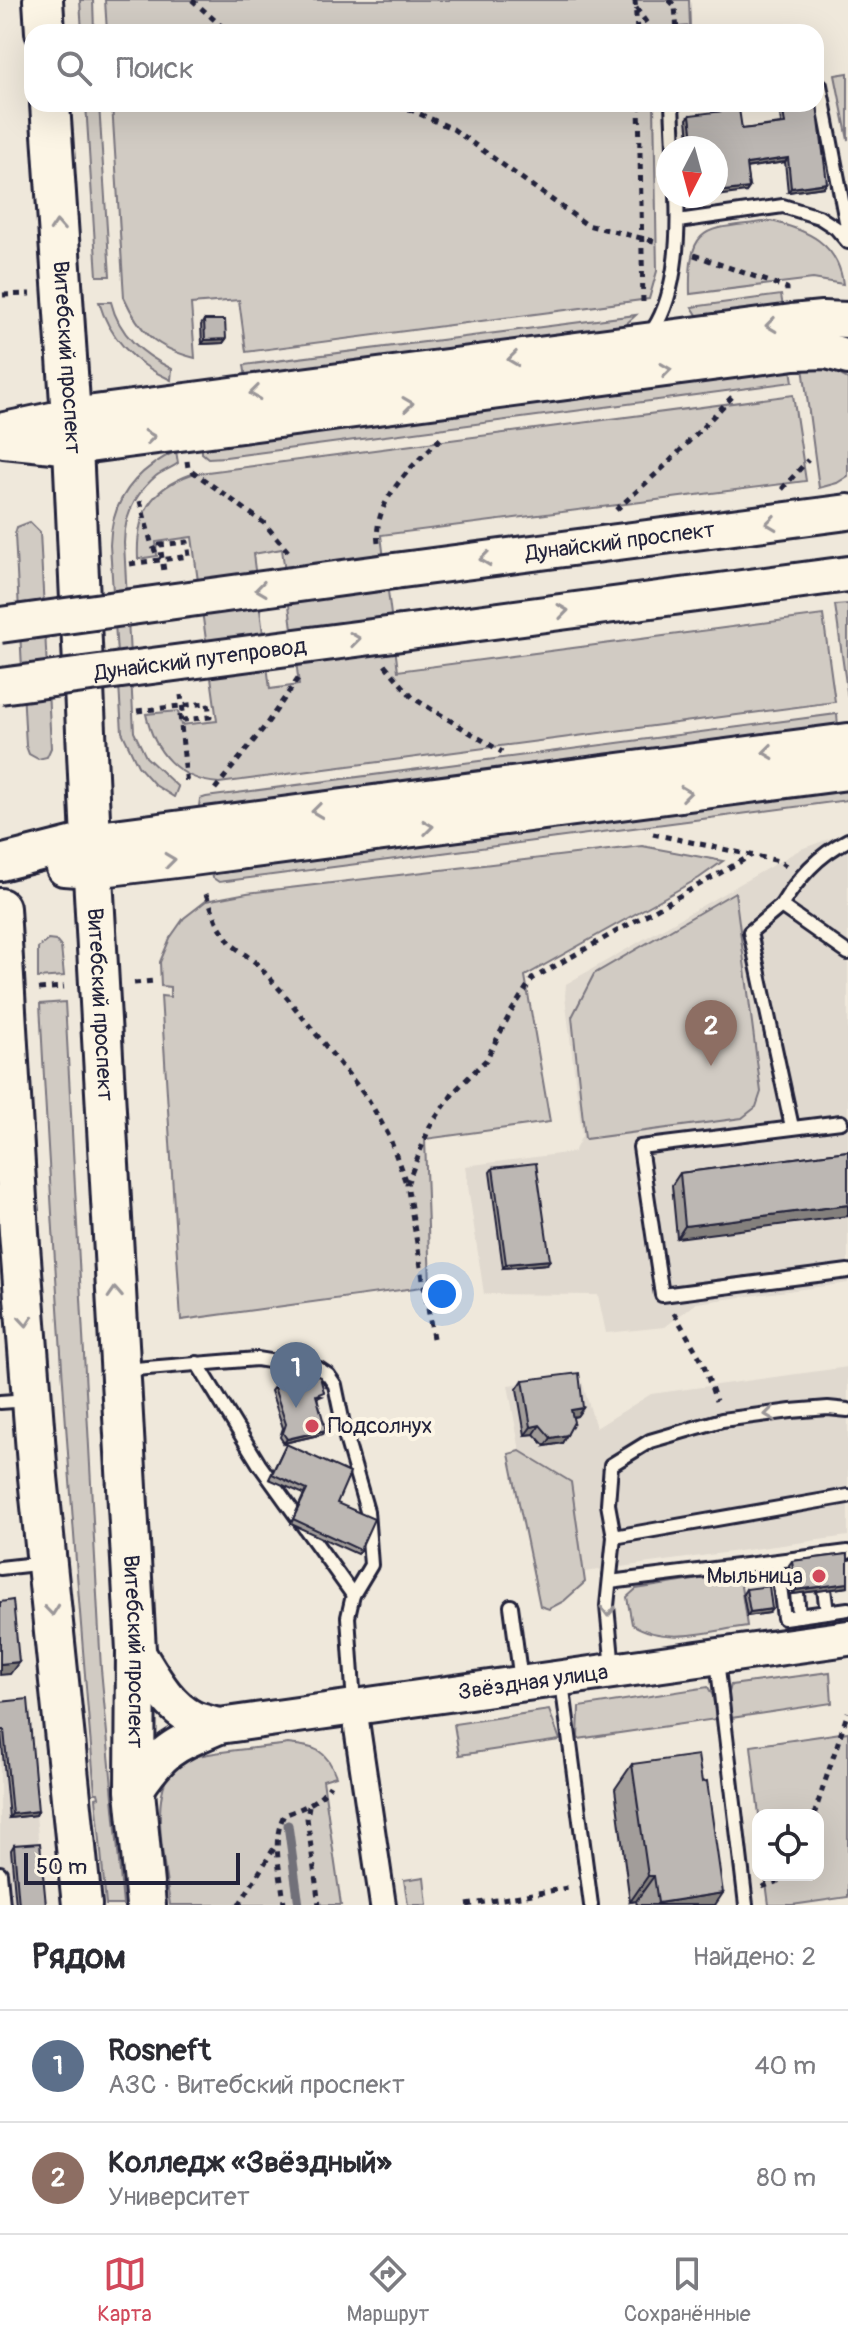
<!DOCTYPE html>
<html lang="ru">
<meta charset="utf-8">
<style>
body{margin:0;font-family:Pangolin,sans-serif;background:#f2f2f3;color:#2b2b33}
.controls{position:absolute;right:24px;bottom:24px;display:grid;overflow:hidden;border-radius:16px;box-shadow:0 8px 32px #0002}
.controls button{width:72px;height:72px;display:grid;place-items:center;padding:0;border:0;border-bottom:2px solid #e1e1e2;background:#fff;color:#2b2b33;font:40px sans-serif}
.compass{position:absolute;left:656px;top:136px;width:72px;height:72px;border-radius:50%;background:#fff;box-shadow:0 8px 32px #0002;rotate:186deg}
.scale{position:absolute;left:24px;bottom:20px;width:216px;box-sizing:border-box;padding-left:8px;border:4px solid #22223b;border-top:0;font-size:22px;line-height:28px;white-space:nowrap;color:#22223b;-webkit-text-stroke:6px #fcf5e5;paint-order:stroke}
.you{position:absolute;left:442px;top:1294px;width:28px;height:28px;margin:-20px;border:6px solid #fff;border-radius:50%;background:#1a73e8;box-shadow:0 0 0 12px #1a73e833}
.badge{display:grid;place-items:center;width:52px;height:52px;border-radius:50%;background:#d1495b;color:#fff;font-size:26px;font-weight:700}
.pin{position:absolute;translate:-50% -66px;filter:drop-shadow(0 2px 4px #0008)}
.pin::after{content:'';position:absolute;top:42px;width:28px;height:24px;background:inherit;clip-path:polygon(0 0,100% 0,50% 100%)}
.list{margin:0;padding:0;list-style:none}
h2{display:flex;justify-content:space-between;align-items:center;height:104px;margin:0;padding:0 32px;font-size:34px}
h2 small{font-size:26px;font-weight:400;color:#7c7c81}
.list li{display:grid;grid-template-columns:52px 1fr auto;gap:24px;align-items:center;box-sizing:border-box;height:112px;padding:0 32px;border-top:2px solid #e1e1e2}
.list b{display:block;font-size:30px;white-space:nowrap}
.list p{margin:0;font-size:26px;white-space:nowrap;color:#7c7c81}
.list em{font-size:26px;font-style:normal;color:#7c7c81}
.icon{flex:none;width:44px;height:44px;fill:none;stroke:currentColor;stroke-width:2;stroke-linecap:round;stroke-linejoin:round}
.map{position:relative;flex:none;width:848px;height:1905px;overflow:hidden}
.search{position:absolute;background:#fff;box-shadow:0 8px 32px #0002;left:24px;right:24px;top:24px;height:88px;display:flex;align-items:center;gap:20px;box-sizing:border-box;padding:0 28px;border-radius:24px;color:#7c7c81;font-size:30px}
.sheet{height:328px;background:#fff}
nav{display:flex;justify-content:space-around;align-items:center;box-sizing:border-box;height:112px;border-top:2px solid #e1e1e2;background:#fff;font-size:22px;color:#7c7c81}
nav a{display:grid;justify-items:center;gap:4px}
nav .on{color:#d1495b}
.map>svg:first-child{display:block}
.built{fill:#e0d9cf}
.green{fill:#d1cbc3;stroke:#7a767f;stroke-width:2;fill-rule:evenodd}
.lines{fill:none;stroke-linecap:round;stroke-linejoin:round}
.stream{stroke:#716f79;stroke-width:9}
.lane-casing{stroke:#22223b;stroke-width:18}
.street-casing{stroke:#22223b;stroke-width:30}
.secondary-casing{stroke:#22223b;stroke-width:40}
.primary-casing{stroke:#22223b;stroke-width:44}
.path{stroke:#22223b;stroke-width:5;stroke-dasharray:6 6;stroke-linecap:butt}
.lane{stroke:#fcf5e5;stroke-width:12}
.street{stroke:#fcf5e5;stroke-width:24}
.secondary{stroke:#fcf5e5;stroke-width:34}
.primary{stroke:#fcf5e5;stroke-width:38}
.secondary-bridge-casing{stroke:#22223b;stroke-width:40;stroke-linecap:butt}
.secondary-bridge{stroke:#fcf5e5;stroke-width:34}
.wall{fill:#a29d9a;stroke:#22223b;stroke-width:2}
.shaded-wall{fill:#84807d;stroke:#22223b;stroke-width:2}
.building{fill:#bcb7b3;stroke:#22223b;stroke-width:2}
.oneway{stroke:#9a9698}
.poi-dot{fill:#d1495b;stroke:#fcf5e5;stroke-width:3}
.labels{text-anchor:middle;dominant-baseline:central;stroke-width:8;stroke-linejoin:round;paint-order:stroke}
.street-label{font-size:22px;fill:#22223b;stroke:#fcf5e5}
.poi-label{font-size:22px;fill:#22223b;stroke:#fcf5e5;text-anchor:start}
</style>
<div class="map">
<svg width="848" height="1905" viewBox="0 0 848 1905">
<rect width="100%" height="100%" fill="#efe8db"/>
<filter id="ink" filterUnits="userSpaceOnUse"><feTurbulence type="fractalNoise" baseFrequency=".0125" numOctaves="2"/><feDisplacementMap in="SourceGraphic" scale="16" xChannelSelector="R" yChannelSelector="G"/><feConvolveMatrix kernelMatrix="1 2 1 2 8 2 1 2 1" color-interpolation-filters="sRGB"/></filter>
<g filter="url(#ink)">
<!-- built -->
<g class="built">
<path d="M848,832V1283L696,1303L665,1327L606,1333L598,1295L484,1294L465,1166L574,1152L582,1136L565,996L566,984L801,849Z"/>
<path d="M848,1367V1536L584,1572L571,1482L520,1451L508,1385L580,1375L596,1428L651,1394Z"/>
<path d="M26,1702L44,1905H0V1705Z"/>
</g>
<!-- green -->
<g class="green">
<path d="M80,0H93L94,32H82Z"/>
<path d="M105,0H689L690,26L653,29L652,32H107Z"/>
<path d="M848,73V140L835,75Z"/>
<path d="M86,104H99L110,276H97Z"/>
<path d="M112,104H654L657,271L649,299L246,352L239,300L191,304L195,358C156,348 140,333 124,297Z"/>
<path d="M771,221C807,230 838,243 843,284L813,279L690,294C688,220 707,230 771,221Z"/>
<path d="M781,295L783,307L699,318L692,307Z"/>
<path d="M99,302H111C119,335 142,354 172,369L171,380C135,364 110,340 99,302Z"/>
<path d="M636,315L625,325L610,331L246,378L244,365Z"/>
<path d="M803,367L833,371L848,379V476L837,483L819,488Z"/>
<path d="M791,369L793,382L226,457L208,458L202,453V446Z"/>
<path d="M793,395L806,481L381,535L398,671L823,615L835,702L219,783C178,780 154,752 146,714L178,711L181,725L217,721L192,537L156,542L157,556L138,559C136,515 149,489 192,474ZM282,549L299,685L270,689L253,554Z"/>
<path d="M176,451L178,463C172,468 163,471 156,476C135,494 124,516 124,543L134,732L146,757L178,787L174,797L155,785L138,766L122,732L110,545C111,499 136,470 176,451Z"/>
<path d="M30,522L40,532L51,748L47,757L38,759L29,754L26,746L15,534L17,527Z"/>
<path d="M848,604V698L835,605Z"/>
<path d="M837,714L838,727L215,809L199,807L200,799L206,797Z"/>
<path d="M846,788L848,800L219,882L213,878L212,872Z"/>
<path d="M642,846L723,861L699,878L525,976L550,1122L425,1139L430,1286L181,1320L161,996L170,997V987L161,986L160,962L170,938L184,918L206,901L247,893Z"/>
<path d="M735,892L761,1092L756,1107L742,1118L585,1139L572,1017L594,974Z"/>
<path d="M48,940L56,941L61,947L64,976L38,978V948Z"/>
<path d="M65,1002L101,1669L123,1905H106L96,1798L99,1797L98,1793H95C72,1530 54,1267 40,1004Z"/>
<path d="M520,1451L571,1482L585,1582L564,1601L549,1609L540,1606L509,1454Z"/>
<path d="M739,1573L747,1626C709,1631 666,1646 632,1624L627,1597L636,1589Z"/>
<path d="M830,1672L832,1703L731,1718L728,1696L731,1685Z"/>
<path d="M708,1687L713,1696L716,1719L578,1739L579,1707Z"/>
<path d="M549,1710L560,1740L459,1755L454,1724Z"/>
<path d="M848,1732V1897L792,1905H769L765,1875H818V1815H759L751,1746Z"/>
<path d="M288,1744C316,1747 326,1749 336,1776L323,1780L341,1905H170C166,1870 143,1778 184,1760C208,1751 261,1748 288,1744Z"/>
<path d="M424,1877L427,1905H408L404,1880Z"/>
</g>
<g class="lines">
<!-- stream -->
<path class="stream" d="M288,1825L299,1905"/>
<defs>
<g id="lane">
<path d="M816,86L820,85L848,232"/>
<path d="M674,148L672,104H674"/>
<path d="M678,221L783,206L819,217L836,228L848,242"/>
<path d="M649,335C676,302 679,238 677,196"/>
<path d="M781,906C798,878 818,855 848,840"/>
<path d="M841,1122L640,1147L662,1295L848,1271"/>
<path d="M792,1127L750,932L781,906L848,953"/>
<path d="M197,1363L259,1464L353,1595"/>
<path d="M123,1370L257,1359L319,1369L328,1375L335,1385L346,1438L367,1511L371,1565L353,1595L348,1617L354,1704"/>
<path d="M0,1402L29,1400"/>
<path d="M614,1537L848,1496"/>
<path d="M777,1562L784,1618L848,1609"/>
<path d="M0,1568L45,1563"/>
<path d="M610,1582L848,1552"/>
<path d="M824,1589L827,1612"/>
<path d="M797,1593L799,1616"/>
<path d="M511,1606L521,1681"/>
<path d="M717,1660L746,1905"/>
<path d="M613,1669L607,1606L614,1537L608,1504L611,1465L650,1441L722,1420L791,1411L828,1408L848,1410"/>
<path d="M562,1682L591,1905"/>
<path d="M0,1873L3,1905"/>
</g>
<path id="street" d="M354,1707L383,1905"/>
<g id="secondary">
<path d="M0,431L71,416L792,322L822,319L848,320"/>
<path d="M4,440L73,447L795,352L827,351L848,357"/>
<path id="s1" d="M394,571L848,512"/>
<path d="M402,633L848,574"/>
<path d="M0,863L91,840L848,741"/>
<path d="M64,868L93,870L192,858L848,772"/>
<path d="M136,1650C151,1674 167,1706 194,1719C201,1722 211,1724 219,1726"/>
<path id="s2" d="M135,1791C164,1748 172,1746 219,1726L848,1638"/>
</g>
<g id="primary">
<path d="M43,0L45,32"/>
<path id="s3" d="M50,104L73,447L91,840L136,1650L135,1791L146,1905"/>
<path d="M0,908L19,1233L38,1477L82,1905"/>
</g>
</defs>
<!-- lane casing -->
<use href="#lane" class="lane-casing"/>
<!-- street casing -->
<use href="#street" class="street-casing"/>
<!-- secondary casing -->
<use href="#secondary" class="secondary-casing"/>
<!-- primary casing -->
<use href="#primary" class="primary-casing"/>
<!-- path -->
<g class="path">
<path d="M192,0L228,32"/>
<path d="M635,0L637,32"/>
<path d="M669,0L675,6L677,32"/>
<path d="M636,8L653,32"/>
<path d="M398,104L453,129L587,225L658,242"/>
<path d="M639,104L643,303"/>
<path d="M694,255L787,288V292"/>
<path d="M3,295L30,294"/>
<path d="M187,461L188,468L264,523L290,554"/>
<path d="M782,489L808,460"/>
<path d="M140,501L151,542L159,560"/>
<path d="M616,510L667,464L732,397"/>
<path d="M378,543C372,499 416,463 444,435"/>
<path d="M130,564C150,561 169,559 189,556L187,542L160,545L164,571"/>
<path d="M385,665L413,698L502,752"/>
<path d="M137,711L180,706L208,703L210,717L184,720L181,695"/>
<path d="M180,715L187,786"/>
<path d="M215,789L263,729L298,679"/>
<path d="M653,834L779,861L786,866"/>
<path d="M206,894L218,924L231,944L255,962L284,994L368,1099L389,1136L406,1183"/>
<path d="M134,983L154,981"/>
<path d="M39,989L64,987"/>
<path d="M674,1313L703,1363L716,1401"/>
<path d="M433,1338L407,1184L430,1126L454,1092L486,1060L511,1012L532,979L752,855"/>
<path d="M309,1806L307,1818L319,1905"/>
<path d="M814,1815L848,1712"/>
<path d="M762,1887L794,1875"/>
<path d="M239,1905L276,1845"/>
<path d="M284,1905C282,1875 270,1842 284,1815C303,1808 319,1802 330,1785"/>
<path d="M467,1905L568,1888"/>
</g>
<!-- lane -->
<use href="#lane" class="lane"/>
<!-- street -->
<use href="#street" class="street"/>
<!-- secondary -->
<use href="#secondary" class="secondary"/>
<!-- primary -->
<use href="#primary" class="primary"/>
<defs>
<g id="secondary-bridge">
<path d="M0,625L394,571"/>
<path id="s4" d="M0,686L402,633"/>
</g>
</defs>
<!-- secondary-bridge casing -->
<use href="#secondary-bridge" class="secondary-bridge-casing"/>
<!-- secondary-bridge -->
<use href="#secondary-bridge" class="secondary-bridge"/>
</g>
<!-- wall -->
<g class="wall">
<path d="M779,104H816L824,187L788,192L785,162L746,168L749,188L746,192L716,148H690L687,119L690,115L742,129L781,124Z"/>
<path d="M204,320L226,339L223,343L202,344L201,325Z"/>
<path d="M848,1151L677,1238L672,1185L680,1173Z"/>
<path d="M493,1168L547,1264L503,1268L490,1172Z"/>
<path d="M523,1380L583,1408L577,1416L573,1417L562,1443L545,1446L534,1434L525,1435L517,1389Z"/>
<path d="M274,1387L322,1396L317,1398L323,1434L284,1443L280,1437L283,1428L271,1391Z"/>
<path d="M286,1444L337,1503L360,1550L357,1554L291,1524L304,1494L269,1479Z"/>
<path d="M848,1554V1587L793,1594L789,1565L792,1561Z"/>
<path d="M746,1589L769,1613L747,1616L743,1594Z"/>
<path d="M0,1702L38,1811L36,1815L9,1818L1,1734H0Z"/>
<path d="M632,1764L715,1905H637L636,1901L630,1902L615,1789Z"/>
<path d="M14,1845L46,1905H16L11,1850Z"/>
</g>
<!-- shaded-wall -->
<g class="shaded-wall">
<path d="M788,158L785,162L743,168L746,164Z"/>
<path d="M827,183L824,187L788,192L791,188Z"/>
<path d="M749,188L746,192L716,196V192Z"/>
<path d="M226,339L223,343L202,344L205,340Z"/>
<path d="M848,1205V1216L677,1238L685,1226Z"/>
<path d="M550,1260L547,1264L503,1268L506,1264Z"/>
<path d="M583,1408L577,1416L565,1418L571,1410Z"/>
<path d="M540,1425L534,1434L525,1435L531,1427Z"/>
<path d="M326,1430L323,1434L284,1443L287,1439Z"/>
<path d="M567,1435L562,1443L545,1446L551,1438Z"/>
<path d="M848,1583V1587L793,1594L796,1590Z"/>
<path d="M772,1609L769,1613L747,1616L750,1612Z"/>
<path d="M19,1662L10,1674L0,1675V1664Z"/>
<path d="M38,1811L36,1815L9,1818L12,1814Z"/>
<path d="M648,1876H654L636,1901L630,1902Z"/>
<path d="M723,1893L715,1905H656L658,1903Z"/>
</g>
<!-- building -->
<g class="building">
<path d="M816,97L827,183L791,188L788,158L746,164L749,188L716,192V148H694L690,115L739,109L742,129L785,124L782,104H816Z"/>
<path d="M204,320H225L226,339L205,340Z"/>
<path d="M848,1151V1205L685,1226L680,1173Z"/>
<path d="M536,1163L550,1260L506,1264L493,1168Z"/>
<path d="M579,1373L583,1408L571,1410L574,1422L567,1435L551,1438L540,1425L531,1427L523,1380Z"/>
<path d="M313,1374L320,1377L324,1392L316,1395L326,1430L287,1439L283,1433L286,1424L274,1387Z"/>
<path d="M286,1444L350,1473L337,1503L374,1519L360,1550L293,1519L307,1490L272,1474Z"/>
<path d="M848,1554V1583L796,1590L792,1561Z"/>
<path d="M769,1586L772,1609L750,1612L746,1589Z"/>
<path d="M13,1600L19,1662L0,1664V1602Z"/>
<path d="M28,1699L38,1811L12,1814L4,1730H0V1702Z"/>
<path d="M698,1755L702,1782L707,1781L723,1893L658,1903L654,1876H648L632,1764Z"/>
<path d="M40,1843L46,1905H19L14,1845Z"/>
</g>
<!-- one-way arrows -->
<defs><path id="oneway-chevron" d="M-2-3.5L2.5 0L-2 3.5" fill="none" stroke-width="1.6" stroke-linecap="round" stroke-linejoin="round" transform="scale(2)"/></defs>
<g class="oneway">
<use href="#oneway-chevron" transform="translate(57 226) rotate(-94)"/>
<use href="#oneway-chevron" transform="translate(771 325) rotate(173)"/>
<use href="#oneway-chevron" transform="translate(513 359) rotate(173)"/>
<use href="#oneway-chevron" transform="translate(666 370) rotate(-8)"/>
<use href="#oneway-chevron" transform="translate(255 393) rotate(173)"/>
<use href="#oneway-chevron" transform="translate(408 404) rotate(-8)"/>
<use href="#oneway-chevron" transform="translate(150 437) rotate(-7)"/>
<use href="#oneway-chevron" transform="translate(771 523) rotate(173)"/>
<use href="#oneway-chevron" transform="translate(485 559) rotate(173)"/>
<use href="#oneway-chevron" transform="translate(261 589) rotate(172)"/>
<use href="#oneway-chevron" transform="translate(563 611) rotate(-8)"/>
<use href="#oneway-chevron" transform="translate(355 639) rotate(-8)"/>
<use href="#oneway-chevron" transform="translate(768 752) rotate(173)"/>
<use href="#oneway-chevron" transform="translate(686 793) rotate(-7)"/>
<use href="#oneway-chevron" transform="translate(317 811) rotate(173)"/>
<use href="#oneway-chevron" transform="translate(428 827) rotate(-7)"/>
<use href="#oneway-chevron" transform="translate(170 860) rotate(-7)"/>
<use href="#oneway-chevron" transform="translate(115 1293) rotate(-93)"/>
<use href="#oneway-chevron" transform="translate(26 1321) rotate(85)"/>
<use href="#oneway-chevron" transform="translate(770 1414) rotate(173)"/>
<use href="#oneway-chevron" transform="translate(52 1610) rotate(84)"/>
<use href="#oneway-chevron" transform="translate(608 1611) rotate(91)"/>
</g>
</g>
<!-- markers -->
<g class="poi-dot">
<circle cx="312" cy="1426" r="8"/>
<circle cx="819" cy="1576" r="8"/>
</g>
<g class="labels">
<!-- street labels -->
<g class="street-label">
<text stroke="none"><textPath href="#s3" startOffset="254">Витебский проспект</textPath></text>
<text stroke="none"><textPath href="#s1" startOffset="228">Дунайский проспект</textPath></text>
<text stroke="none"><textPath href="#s4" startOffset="202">Дунайский путепровод</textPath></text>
<text stroke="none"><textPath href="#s3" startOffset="902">Витебский проспект</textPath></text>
<text stroke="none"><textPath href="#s3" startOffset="1550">Витебский проспект</textPath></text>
<text stroke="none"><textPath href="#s2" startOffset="426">Звёздная улица</textPath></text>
</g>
<!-- poi labels -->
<g class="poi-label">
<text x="328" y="1426">Подсолнух</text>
<text x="803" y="1576" text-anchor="end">Мыльница</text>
</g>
</g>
</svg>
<div class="controls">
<button><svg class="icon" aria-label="locate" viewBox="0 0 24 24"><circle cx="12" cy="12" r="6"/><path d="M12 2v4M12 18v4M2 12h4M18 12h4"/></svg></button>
</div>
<svg class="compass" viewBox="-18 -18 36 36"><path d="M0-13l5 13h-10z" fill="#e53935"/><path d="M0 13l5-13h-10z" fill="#7c7c81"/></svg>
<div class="scale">50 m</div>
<div class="you"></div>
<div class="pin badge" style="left:296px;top:1408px;background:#5c6f8a">1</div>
<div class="pin badge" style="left:711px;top:1066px;background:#8d6e63">2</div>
<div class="search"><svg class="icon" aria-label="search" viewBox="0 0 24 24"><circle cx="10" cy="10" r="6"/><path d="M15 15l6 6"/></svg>Поиск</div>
</div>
<section class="sheet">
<h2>Рядом<small>Найдено: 2</small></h2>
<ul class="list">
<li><span class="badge" style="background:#5c6f8a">1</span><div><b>Rosneft</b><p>АЗС · Витебский проспект</p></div><em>40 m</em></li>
<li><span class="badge" style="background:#8d6e63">2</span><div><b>Колледж «Звёздный»</b><p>Университет</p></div><em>80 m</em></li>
</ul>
</section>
<nav>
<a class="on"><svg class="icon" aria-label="map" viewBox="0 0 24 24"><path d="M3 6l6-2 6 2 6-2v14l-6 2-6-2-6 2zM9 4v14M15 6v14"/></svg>Карта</a>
<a><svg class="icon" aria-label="directions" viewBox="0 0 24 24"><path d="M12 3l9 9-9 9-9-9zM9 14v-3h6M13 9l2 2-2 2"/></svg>Маршрут</a>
<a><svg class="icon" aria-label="saved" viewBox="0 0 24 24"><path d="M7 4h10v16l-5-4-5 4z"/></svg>Сохранённые</a>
</nav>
